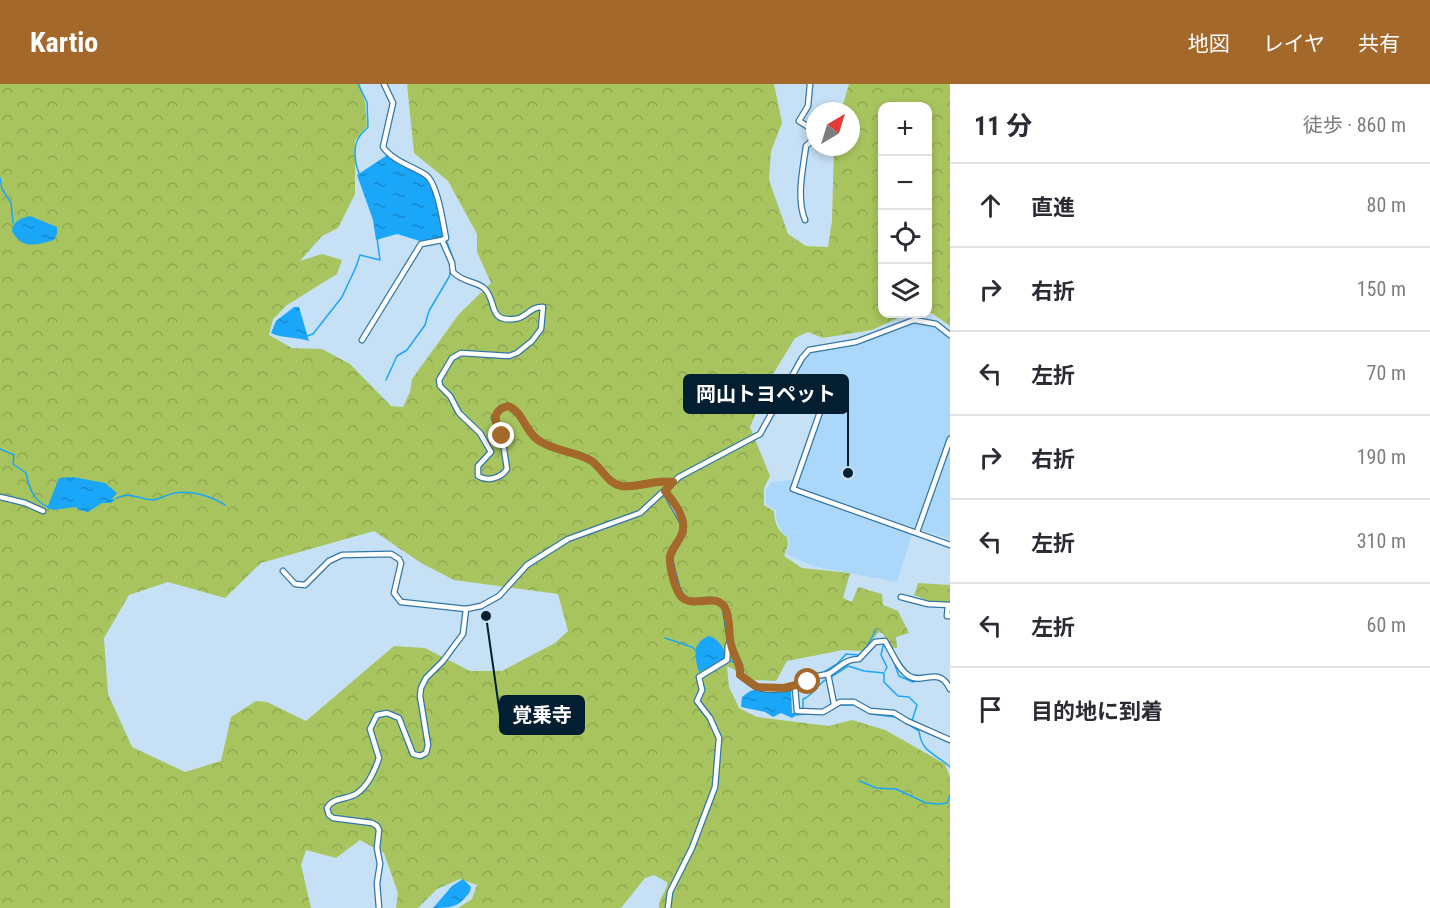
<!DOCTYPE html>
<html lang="ja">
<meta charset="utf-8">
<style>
body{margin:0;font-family:"Roboto Condensed","Noto Sans JP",sans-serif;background:#f2f2f3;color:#2b2b33}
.controls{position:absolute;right:18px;top:18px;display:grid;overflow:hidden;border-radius:12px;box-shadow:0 3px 9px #0003}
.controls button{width:54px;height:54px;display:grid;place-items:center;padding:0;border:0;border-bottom:2px solid #e1e1e2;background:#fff;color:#2b2b33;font:30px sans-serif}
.compass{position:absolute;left:806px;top:18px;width:54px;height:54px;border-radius:50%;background:#fff;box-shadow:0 3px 9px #0003;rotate:38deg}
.stop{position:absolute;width:18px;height:18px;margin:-14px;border:4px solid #a4682a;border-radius:50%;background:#fff}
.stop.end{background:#a4682a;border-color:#fff;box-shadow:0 2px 6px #0008}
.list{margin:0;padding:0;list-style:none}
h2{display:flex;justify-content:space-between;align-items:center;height:78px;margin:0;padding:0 24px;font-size:26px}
h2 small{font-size:20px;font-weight:400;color:#7c7c81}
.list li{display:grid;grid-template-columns:39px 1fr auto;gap:18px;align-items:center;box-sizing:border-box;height:84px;padding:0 24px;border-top:2px solid #e1e1e2}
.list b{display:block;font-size:22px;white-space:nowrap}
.list em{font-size:20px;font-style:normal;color:#7c7c81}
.icon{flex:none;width:33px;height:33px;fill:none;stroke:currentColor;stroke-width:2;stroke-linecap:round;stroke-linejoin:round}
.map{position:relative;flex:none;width:950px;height:824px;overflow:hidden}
header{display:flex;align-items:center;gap:36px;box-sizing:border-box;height:84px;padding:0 30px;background:#a4682a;color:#fff}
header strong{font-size:28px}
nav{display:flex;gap:33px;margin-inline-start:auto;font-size:21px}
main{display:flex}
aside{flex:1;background:#fff}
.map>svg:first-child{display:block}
.built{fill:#abd7fa}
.forest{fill:url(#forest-crowns);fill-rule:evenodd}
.water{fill:url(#water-ripples)}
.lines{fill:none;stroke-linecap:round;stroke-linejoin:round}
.stream{stroke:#1aa7fa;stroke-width:1.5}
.street-casing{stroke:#3276a7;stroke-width:7}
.street{stroke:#fff;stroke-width:4.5}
.route{stroke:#a4682a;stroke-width:8}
.leader{fill:none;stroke:#021e31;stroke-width:2}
.callout-dot{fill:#021e31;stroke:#c6e0f6;stroke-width:2}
.callout{fill:#021e31;stroke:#021e31;stroke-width:2}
.callout-label{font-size:20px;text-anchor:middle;font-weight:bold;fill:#fff}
</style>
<header>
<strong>Kartio</strong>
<nav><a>地図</a><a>レイヤ</a><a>共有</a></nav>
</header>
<main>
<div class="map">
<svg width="950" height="824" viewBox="0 0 950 824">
<defs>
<pattern id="forest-crowns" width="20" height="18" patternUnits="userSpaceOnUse" patternTransform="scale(1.5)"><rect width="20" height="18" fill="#a7c45e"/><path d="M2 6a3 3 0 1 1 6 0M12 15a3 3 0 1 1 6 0" fill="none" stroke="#8ea852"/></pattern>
<pattern id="water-ripples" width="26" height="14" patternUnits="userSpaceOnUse" patternTransform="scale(1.5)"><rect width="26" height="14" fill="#1aa7fa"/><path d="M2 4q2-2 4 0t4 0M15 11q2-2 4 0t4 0" fill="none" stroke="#1587cb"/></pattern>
</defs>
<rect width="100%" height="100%" fill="#c6e0f6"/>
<!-- built -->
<path class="built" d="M917,239L933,242L950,255V455L914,444L897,498L812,482L795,474L786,469L790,460L788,452L782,449L776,433V426L766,420V405L772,398L799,395L824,324L793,311L791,299L803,276L812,268L854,261Z"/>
<!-- forest -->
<g class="forest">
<path d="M0,0H360L365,18L367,42L355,57V110L338,144L322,152L300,177L322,170L342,176L337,190L287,221L273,235L269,251L292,264L322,265L350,280L391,322L403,323L410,308L412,295L459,230L491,199L477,168V150L448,97L414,69L407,0H774L782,39L771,67L769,96L788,150L806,162L828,163L832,137L834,63H851V27H841L849,0H950V242L933,230L928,228V22H882V230H907L872,246L823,254L808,248L795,254L773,290L750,343L770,392L764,404V421L774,427C774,437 778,448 787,453L788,461L784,472L802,484L850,489L843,514L852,518L858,503L882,510L883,521L898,527L909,549L896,553L897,564H891L883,550L879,548L862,567L843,566L787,577L776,597L754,596L727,582L729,603L739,624L757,633L829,642L852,636L885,646L945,680L950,693V824H659C658,814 668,807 667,798L654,791L645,794L621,824H458L472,815L477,801L460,795L437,805L418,824H396L398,809L384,769L360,756L336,774L306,766L301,781L311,824H0ZM374,447L421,479L454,496L558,510L568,547L555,559L502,587H470L425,564L394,562L306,637L267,618L256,617L231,633L221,677L185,688L132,663L108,610L104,554L129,511L168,498L225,514L261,479Z"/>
<path d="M918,499L950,501V525L914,511Z"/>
</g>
<!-- water -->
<g class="water">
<path d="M389,70L413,87L429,96L435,110L443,154L423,158L397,150L376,156L373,136L357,91Z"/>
<path d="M30,132L57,143V150L54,156C36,161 22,166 12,147C13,137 21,134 30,132Z"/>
<path d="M294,223H299L309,257C299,253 279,254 271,249L276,237Z"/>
<path d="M73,393L105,399L117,409L111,416L117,414L111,419H102L88,428L79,426L76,423L53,426L47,424L59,394Z"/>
<path d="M709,552C719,555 725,565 726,575L699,588C694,573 692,558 709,552Z"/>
<path d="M791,604L792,629H795V632L792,634L781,629L773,633L765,628L741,623L742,613L750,607L758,605Z"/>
<path d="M463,795L471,803C470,810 468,810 464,815C456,824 446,824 433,824L452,802Z"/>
</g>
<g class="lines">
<!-- stream -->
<g class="stream">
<path d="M358,0L367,18L368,43C365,47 360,50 358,55C353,65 355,82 360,91"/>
<path d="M0,94L2,105L11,119L13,139"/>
<path d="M447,158L454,177"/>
<path d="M307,252L313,250L342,213L356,183L360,171L380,176L377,154"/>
<path d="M386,296L397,272L407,266L425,241L429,227L449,193L451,186"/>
<path d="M0,365L14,371L13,380L26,389C29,404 33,416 48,423"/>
<path d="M117,414C130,407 142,416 153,416C160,415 168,410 175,409C191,406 211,412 225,421"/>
<path d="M665,554L692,563L698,568"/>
<path d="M884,558L881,571L887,583L885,587"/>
<path d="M865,566L876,546"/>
<path d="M728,575L736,580L738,586"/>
<path d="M893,576L899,592L913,598L919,596"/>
<path d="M824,588L837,580L846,570L859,571"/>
<path d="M831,593L848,582L864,587L884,589V598L898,612L909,613L917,621L912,637"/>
<path d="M808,595L813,590H819"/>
<path d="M759,601L787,602"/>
<path d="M840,621H853"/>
<path d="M863,625L871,630L895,633"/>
<path d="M803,626V615C813,612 817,600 827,595"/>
<path d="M794,631L808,630"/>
<path d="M905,638L919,647C922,670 936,669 950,683"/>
<path d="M860,697L876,704L896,705L926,719L939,720L947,719L950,711"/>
</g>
<defs>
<g id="street">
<path d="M384,0L393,19L383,63C393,77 412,82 426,91C438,100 443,140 446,154L442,156L452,179L453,188C463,199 478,197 485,205C497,218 488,238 514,235C526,235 530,222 543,223L541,245L532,257L517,269L509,272L461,269L452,274L439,296L440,302L450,312L459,329L480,349L491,368L478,382V392C488,398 501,394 507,385L502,352L494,334L501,324L508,322C523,327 525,348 538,356C553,367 574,367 590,376C602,383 607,400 622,402C640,404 656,395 673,398"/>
<path d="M810,0L808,22L799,37L815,47"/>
<path d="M805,136C796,114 803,85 806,62L815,54"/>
<path d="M362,256L421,160L442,156"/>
<path d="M782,313L820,328L793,405L950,461"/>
<path d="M665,407L683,439V448L670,472C670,480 673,488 675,496C684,537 708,503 725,523L731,563L740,582V591C745,594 749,599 755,602C767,609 793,605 805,599C808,598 810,595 813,593C818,591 824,592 830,589C841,582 846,575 859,575L875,558L885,557C892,568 898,585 909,592C923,601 939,581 950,605"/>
<path d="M0,413L25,419L43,427"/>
<path d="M917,448L950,355"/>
<path d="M283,487L295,500L305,501L329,477L342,471L391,470L399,475L401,479L394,509L401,518L466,525L481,522L499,512L527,481L568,455L640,429L679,393L760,350L802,274L809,266L856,258L914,236L936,240L950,251"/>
<path d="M901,513L928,520L950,521"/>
<path d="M948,521L947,532H950"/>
<path d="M828,590L834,620"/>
<path d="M795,603L797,627L823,628L840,618H854L870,627L894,629L907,637L950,656"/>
<path d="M379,824L377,799L380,780L377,764L379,746L377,742L372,739L333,734L329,731L327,724C333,713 346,716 356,710C367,703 375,686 379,674L370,645L377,631L387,629L399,634L413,670L420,672L426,669L428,661L420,612L421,604L426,594L443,577L463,550L466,525"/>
<path d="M668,824L670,808L692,764L715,703L719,654L710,634L697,617L702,606L699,593L727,576L728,561"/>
</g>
</defs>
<!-- street casing -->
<use href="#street" class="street-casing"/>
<!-- street -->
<use href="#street" class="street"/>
</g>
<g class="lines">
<!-- route -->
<path class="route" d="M502,352C495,339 490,327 508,322C523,328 525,347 538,356C553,367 574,367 590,376C602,383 607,400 622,402C640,404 656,395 673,398L665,407C674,418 689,437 681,452C678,458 672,465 670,472C669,481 674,500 678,508C688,529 716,506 725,524C731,534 728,549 731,560C733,571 741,579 740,591L757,603L784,604L808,598"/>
</g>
<!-- callouts -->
<path class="leader" d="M848 389L848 310M486 532L500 631"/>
<g class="callout-dot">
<circle cx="848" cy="389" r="6"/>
<circle cx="486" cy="532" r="6"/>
</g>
<g class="callout">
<rect x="684" y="291" width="164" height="38" rx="6"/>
<rect x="500" y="612" width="84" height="38" rx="6"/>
</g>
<g class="callout-label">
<text x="766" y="317">岡山トヨペット</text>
<text x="542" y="638">覚乗寺</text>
</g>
</svg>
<div class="controls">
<button>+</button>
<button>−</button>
<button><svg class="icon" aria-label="locate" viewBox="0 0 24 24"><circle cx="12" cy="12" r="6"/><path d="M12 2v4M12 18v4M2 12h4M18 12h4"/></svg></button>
<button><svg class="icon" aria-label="layers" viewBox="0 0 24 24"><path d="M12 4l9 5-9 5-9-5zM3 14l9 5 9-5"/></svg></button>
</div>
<svg class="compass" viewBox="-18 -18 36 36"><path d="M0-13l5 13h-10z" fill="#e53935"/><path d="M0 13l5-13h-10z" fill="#7c7c81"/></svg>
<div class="stop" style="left:808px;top:598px"></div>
<div class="stop end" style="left:502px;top:352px"></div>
</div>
<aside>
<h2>11 分<small>徒歩 · 860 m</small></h2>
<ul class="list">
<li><svg class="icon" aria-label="ahead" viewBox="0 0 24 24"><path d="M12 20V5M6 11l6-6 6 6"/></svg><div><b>直進</b></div><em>80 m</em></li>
<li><svg class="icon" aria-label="right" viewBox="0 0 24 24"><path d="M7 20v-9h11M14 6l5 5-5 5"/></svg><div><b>右折</b></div><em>150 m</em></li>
<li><svg class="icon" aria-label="left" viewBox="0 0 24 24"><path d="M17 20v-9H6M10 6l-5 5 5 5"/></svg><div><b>左折</b></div><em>70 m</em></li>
<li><svg class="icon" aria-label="right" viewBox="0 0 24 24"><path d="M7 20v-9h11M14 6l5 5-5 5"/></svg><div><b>右折</b></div><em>190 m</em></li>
<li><svg class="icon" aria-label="left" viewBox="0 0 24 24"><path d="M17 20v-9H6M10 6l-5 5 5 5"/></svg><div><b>左折</b></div><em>310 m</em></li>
<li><svg class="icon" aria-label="left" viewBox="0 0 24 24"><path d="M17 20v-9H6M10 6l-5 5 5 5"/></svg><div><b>左折</b></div><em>60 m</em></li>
<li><svg class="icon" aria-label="arrive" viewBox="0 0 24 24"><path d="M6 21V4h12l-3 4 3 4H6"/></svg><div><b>目的地に到着</b></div></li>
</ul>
</aside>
</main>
